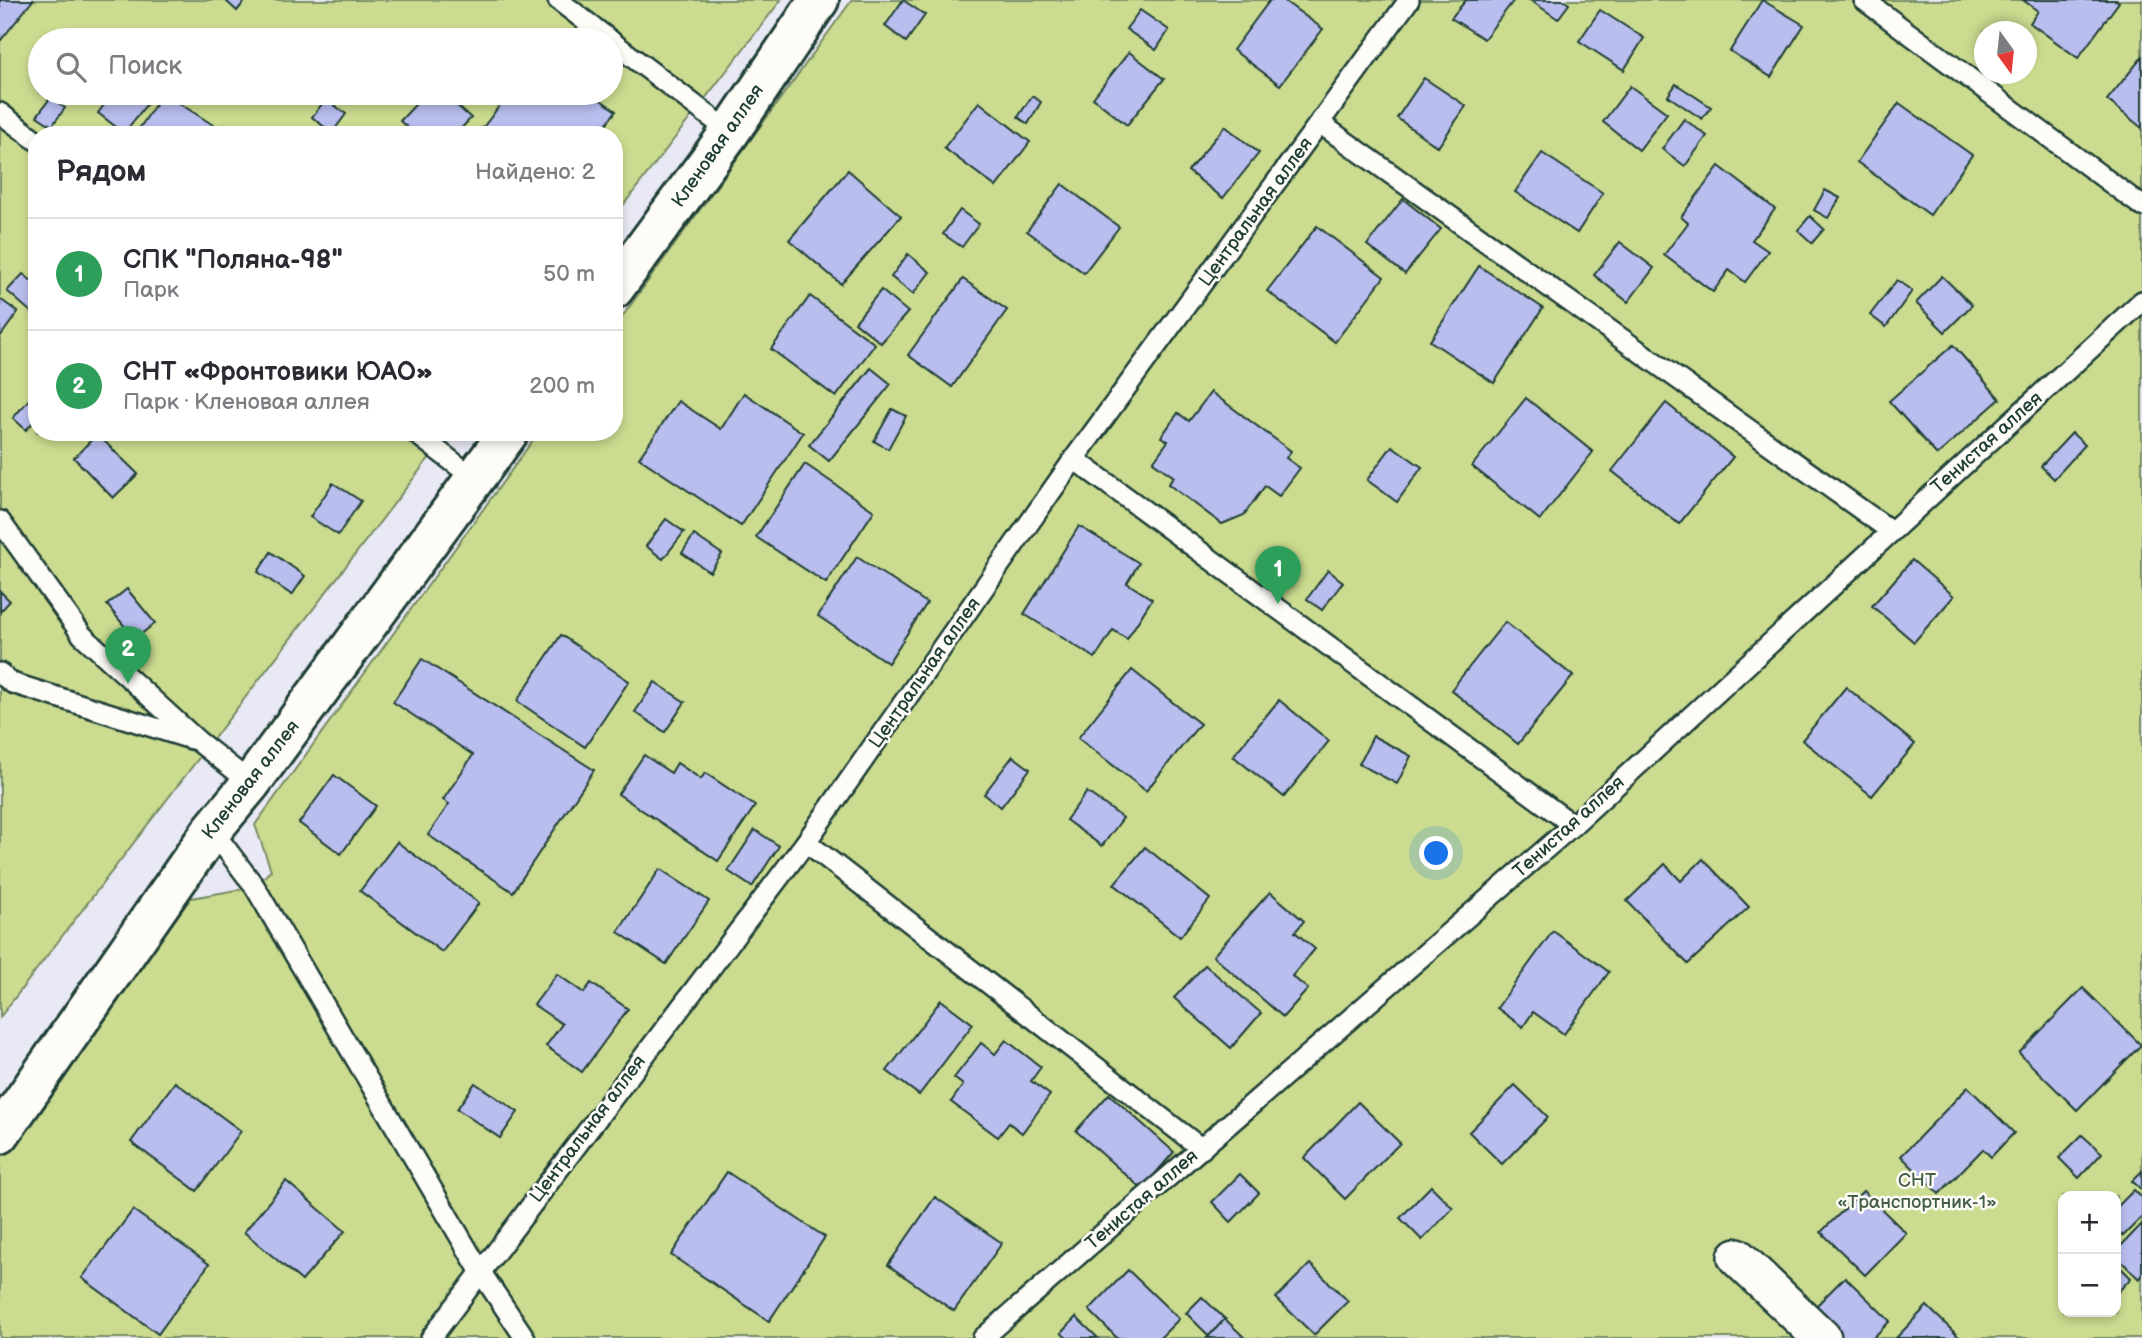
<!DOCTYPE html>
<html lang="ru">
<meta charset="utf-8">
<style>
body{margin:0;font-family:"Balsamiq Sans",sans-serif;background:#f7f7f7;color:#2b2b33}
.controls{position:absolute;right:21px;bottom:21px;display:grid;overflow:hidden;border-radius:14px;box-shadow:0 4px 10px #0003}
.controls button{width:63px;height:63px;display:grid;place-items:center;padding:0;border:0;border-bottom:2px solid #e1e1e2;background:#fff;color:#2b2b33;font:35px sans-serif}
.compass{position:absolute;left:1974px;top:21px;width:63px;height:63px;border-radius:50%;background:#fff;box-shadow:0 4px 10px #0003;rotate:165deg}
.you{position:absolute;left:1437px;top:854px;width:24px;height:24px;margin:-18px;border:5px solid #fff;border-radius:50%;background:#1a73e8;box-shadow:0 0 0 10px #1a73e833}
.badge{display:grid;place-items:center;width:46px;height:46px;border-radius:50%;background:#db2777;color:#fff;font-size:23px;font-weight:700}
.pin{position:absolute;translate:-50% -58px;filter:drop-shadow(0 2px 4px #0008)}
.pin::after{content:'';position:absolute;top:37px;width:24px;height:21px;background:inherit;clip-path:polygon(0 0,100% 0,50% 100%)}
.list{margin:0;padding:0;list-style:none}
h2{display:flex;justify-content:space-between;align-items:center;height:91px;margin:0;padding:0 28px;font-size:30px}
h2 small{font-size:23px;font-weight:400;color:#7c7c81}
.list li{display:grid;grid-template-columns:46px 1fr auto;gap:21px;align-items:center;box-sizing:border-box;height:112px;padding:0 28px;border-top:2px solid #e1e1e2}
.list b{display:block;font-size:26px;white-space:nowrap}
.list p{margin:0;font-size:23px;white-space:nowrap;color:#7c7c81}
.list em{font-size:23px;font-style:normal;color:#7c7c81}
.icon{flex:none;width:38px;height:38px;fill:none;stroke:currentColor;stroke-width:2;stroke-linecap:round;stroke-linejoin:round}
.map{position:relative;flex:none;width:2142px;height:1338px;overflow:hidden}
.search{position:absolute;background:#fff;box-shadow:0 4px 10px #0003;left:28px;top:28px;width:595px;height:77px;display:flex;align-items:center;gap:18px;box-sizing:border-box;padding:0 24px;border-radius:38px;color:#7c7c81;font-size:26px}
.panel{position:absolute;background:#fff;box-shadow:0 4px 10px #0003;left:28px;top:126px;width:595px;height:315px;border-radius:28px}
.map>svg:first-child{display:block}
.green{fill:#cbdc90;stroke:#758c62;stroke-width:2;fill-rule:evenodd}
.building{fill:#b9beef;stroke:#1f3d34;stroke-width:2}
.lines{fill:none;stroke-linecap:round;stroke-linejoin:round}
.service-casing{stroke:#1f3d34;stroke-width:24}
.minor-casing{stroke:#1f3d34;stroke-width:42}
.tertiary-casing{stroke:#1f3d34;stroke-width:44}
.service{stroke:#fdfcf7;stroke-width:19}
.minor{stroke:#fdfcf7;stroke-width:37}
.tertiary{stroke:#fdfcf7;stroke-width:38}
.labels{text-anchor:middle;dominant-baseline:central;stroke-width:5;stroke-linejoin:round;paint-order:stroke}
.street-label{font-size:19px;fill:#1f3d34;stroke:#fdfcf7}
.park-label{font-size:19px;fill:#415d46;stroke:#fdfcf7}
</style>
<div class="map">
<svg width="2142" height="1338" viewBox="0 0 2142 1338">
<rect width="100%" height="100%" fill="#e9e9f5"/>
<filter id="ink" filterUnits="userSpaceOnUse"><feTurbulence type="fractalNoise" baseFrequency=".0143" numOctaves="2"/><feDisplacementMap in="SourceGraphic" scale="14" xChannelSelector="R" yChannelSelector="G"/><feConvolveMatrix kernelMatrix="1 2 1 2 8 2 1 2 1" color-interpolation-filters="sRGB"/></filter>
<g filter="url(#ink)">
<!-- green -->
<g class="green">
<path d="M0,0H781L614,217V135H37V432H449L0,1017ZM40,40H611V93H40Z"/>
<path d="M852,0H2142V1338H0V1150L191,898L255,887L271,870L255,825L539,432H614V328ZM1984,32H2026V74H1984ZM2063,1196H2116V1312H2063Z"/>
</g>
<!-- building -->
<g class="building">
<path d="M0,0H33L1,40L0,39Z"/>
<path d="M225,0H246L237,11Z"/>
<path d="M903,0L925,15L906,42L885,26Z"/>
<path d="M1270,0H1283L1323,29L1280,85L1233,50Z"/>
<path d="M1466,0H1514L1484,39L1451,18Z"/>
<path d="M1530,0H1563L1569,4L1558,19Z"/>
<path d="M1762,0L1804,25L1771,77L1730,51Z"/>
<path d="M2023,0H2116L2119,2L2078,58L2030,23L2038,11Z"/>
<path d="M1140,10L1169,30L1156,50L1126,29Z"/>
<path d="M1600,10L1644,38L1624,70L1579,41Z"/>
<path d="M1129,52L1164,79L1127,125L1093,98Z"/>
<path d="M2142,57V128L2107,100Z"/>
<path d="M1424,78L1466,106L1438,147L1397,118Z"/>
<path d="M1676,84L1711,107L1702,119L1668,96Z"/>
<path d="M1630,86L1667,113L1639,150L1603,122Z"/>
<path d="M113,93H149L153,96L124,133L98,113Z"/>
<path d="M163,93L218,128L214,135H135Z"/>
<path d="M426,93H443L471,118L455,135H416L400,121Z"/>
<path d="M509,93H591L616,111L598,135H482L479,133Z"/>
<path d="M1032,96L1041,102L1028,124L1018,117Z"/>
<path d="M51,97L65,108L52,126L37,116Z"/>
<path d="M326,99L346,114L332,133L312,117Z"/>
<path d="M979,102L1030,142L996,187L944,148Z"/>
<path d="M1899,103L1972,155L1930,215L1857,162Z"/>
<path d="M1684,119L1707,136L1685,166L1662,149Z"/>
<path d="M224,125L237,135H217Z"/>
<path d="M1225,126L1259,153L1223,198L1188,171Z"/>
<path d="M1542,153L1603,193L1577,233L1515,192Z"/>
<path d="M1719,166L1775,209L1752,240L1768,251L1745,282L1729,270L1713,292L1664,255L1688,223L1681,217Z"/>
<path d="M848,170L901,216L841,284L789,240Z"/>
<path d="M1062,184L1119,227L1084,273L1027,231Z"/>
<path d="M1825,190L1840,198L1828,218L1814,210Z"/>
<path d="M1403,199L1441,229L1405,274L1367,245Z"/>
<path d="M960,210L979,224L962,247L943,234Z"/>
<path d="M1810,216L1824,229L1812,243L1798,230Z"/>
<path d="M1317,226L1384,277L1335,342L1267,291Z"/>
<path d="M1620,242L1654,268L1628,302L1594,275Z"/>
<path d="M908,254L930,272L913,294L891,277Z"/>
<path d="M1479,266L1543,308L1494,383L1430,341Z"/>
<path d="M23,274L37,285V308L32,313L7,291Z"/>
<path d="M1942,276L1972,305L1945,332L1916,303Z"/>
<path d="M963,279L1007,310L952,387L908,355Z"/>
<path d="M1897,280L1912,291L1886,327L1870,315Z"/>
<path d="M881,290L908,312L881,343L855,322Z"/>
<path d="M810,296L875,344L836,397L771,349Z"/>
<path d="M0,299L18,312L0,337Z"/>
<path d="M1953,345L2000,399L1937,455L1889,401Z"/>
<path d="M871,368L891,384L829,461L809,445Z"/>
<path d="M1211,392L1291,451L1286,458L1300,468L1279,496L1265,486L1244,515L1222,524L1168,484L1174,477L1153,462L1168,441L1161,437L1178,413L1189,421Z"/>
<path d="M744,393L803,433L741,526L639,458L678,401L721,429Z"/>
<path d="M32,396L37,400V418L26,430L13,418Z"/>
<path d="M1526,398L1593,452L1540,520L1472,466Z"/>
<path d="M1666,403L1733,457L1679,524L1612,471Z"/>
<path d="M892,409L906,416L888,449L874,441Z"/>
<path d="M2072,433L2085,445L2054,479L2041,466Z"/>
<path d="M97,434L138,474L113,498L74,458Z"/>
<path d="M1392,446L1422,467L1397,502L1367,480Z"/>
<path d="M805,464L874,511L826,583L756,537Z"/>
<path d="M333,483L361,501L338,535L310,517Z"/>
<path d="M666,519L684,532L663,559L646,546Z"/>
<path d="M1079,526L1139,563L1127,583L1152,599L1127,639L1113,630L1095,658L1024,614Z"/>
<path d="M694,535L722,554L710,572L682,553Z"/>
<path d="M271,552L305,576L292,595L258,572Z"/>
<path d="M857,557L927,603L888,663L818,616Z"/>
<path d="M1912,560L1954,596L1914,642L1872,606Z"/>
<path d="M1328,570L1343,582L1322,610L1307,599Z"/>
<path d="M127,589L155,623L135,639L107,605Z"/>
<path d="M0,591L10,601L0,612Z"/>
<path d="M1505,622L1573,676L1518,744L1451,690Z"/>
<path d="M561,635L629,681L585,747L517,701Z"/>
<path d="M422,659L594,770L513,892L428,835L449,804L443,800L473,755L393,702Z"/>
<path d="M1132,670L1200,724L1146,791L1078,738Z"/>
<path d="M655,682L685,702L665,732L635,712Z"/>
<path d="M1846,687L1915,744L1872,796L1802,740Z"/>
<path d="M1279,700L1329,741L1284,797L1233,756Z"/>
<path d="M1373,736L1411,756L1397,784L1359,764Z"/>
<path d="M644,755L671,773L677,763L701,779L705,773L755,806L718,861L618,794Z"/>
<path d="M1013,756L1030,769L1001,807L984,794Z"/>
<path d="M334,775L376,806L341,854L299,823Z"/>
<path d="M1087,792L1123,818L1102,846L1066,820Z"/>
<path d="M755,830L779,846L752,887L728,871Z"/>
<path d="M397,842L479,903L442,952L360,891Z"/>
<path d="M1145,847L1210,899L1180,937L1114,884Z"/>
<path d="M1703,859L1749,907L1688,964L1627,901L1665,864L1681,881Z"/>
<path d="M660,869L709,901L666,964L618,932Z"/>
<path d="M1270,892L1304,921L1295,932L1315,949L1292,976L1308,989L1283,1017L1213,956Z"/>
<path d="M1553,931L1609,972L1564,1034L1533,1012L1523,1027L1497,1008Z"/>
<path d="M1205,965L1261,1013L1231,1048L1174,998Z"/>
<path d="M557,974L584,993L591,983L628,1009L582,1072L546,1046L562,1024L534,1005Z"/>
<path d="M2083,988L2141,1045L2077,1110L2019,1053Z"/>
<path d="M941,1000L973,1024L919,1095L887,1071Z"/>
<path d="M1006,1040L1041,1067L1031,1081L1050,1095L1022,1133L1009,1123L998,1137L951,1102L963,1085L954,1078L981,1043L995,1054Z"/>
<path d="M175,1082L241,1131L197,1191L131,1142Z"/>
<path d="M475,1083L518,1112L500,1138L457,1109Z"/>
<path d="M1515,1085L1548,1117L1502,1164L1469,1132Z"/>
<path d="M1968,1087L2014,1133L1991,1157L1983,1149L1939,1194L1901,1156Z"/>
<path d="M1109,1094L1174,1152L1142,1189L1076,1131Z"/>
<path d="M1358,1102L1400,1143L1345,1199L1304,1158Z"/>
<path d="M2082,1135L2102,1153L2079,1178L2059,1158Z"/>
<path d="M2142,1171V1190L2132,1181Z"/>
<path d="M727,1172L825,1237L769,1321L671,1255Z"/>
<path d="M1240,1174L1259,1193L1231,1222L1212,1202Z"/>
<path d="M286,1181L345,1231L302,1281L244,1232Z"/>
<path d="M1431,1186L1453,1208L1422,1240L1400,1218Z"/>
<path d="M2134,1190L2142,1198V1217L2123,1236L2116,1229V1208Z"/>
<path d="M1863,1191L1906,1233L1865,1275L1821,1232Z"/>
<path d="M935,1197L1002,1243L954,1311L888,1265Z"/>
<path d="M133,1210L209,1264L158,1334L82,1278Z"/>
<path d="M2142,1224V1276L2139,1279L2116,1256V1251Z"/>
<path d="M2116,1263L2131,1278L2116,1294Z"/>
<path d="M1310,1264L1348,1301L1314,1335L1276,1298Z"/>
<path d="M1128,1270L1179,1319L1160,1338H1117L1089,1310Z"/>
<path d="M1845,1277L1890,1321L1873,1338H1841L1812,1310Z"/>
<path d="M1202,1297L1225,1319L1209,1336L1186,1313Z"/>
<path d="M1927,1306L1960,1338H1896Z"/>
<path d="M1076,1317L1098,1338H1067L1061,1333Z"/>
<path d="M1225,1319L1245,1338H1207Z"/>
</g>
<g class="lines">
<defs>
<g id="service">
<path d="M558,0L610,40"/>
<path d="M1864,0L2142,206"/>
<path d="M611,41L730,132"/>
<path d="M0,113L37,141"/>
<path d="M1321,124L1891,531"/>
<path d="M414,432L475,479"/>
<path d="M1074,459L1573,825"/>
<path d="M0,521L82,635L199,742L251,783"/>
<path d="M0,673L12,683L191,739"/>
<path d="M212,830L255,887L480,1271L525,1338"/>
<path d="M806,842L1202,1149"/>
<path d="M431,1338L806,842L1074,459L1409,0"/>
<path d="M983,1338L1573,825L2142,301"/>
</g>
<path id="minor" d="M1737,1257L1822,1338"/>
<g id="tertiary">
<path d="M614,289L730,132L819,0"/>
<path d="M0,1134L212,830L251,783L509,432"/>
</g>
</defs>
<!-- service casing -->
<use href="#service" class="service-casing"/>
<!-- minor casing -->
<use href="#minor" class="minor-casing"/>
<!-- tertiary casing -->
<use href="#tertiary" class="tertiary-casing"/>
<!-- service -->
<use href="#service" class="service"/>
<!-- minor -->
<use href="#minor" class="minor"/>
<!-- tertiary -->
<use href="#tertiary" class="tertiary"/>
</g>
</g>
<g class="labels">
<!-- street labels -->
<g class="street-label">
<text transform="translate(718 146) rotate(-55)">Кленовая аллея</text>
<text transform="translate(1256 212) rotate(-54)">Центральная аллея</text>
<text transform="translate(1987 443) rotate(-42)">Тенистая аллея</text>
<text transform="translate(925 673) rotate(-55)">Центральная аллея</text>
<text transform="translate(251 780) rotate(-52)">Кленовая аллея</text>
<text transform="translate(1569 827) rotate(-42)">Тенистая аллея</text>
<text transform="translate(588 1129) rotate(-53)">Центральная аллея</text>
<text transform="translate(1142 1200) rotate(-41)">Тенистая аллея</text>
</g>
<!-- park labels -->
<g class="park-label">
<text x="1917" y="1180">СНТ<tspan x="1917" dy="22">«Транспортник-1»</tspan></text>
</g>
</g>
</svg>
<div class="controls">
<button>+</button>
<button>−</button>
</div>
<svg class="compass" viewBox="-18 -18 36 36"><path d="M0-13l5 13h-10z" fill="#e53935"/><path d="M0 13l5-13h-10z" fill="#7c7c81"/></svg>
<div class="you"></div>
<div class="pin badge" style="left:1278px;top:604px;background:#2e9e5b">1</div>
<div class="pin badge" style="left:128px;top:684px;background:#2e9e5b">2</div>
<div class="search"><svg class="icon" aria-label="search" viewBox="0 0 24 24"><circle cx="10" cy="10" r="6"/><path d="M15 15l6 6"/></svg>Поиск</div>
<section class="panel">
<h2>Рядом<small>Найдено: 2</small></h2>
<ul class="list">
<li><span class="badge" style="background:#2e9e5b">1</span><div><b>СПК &quot;Поляна-98&quot;</b><p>Парк</p></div><em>50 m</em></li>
<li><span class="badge" style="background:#2e9e5b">2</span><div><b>СНТ «Фронтовики ЮАО»</b><p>Парк · Кленовая аллея</p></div><em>200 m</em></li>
</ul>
</section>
</div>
